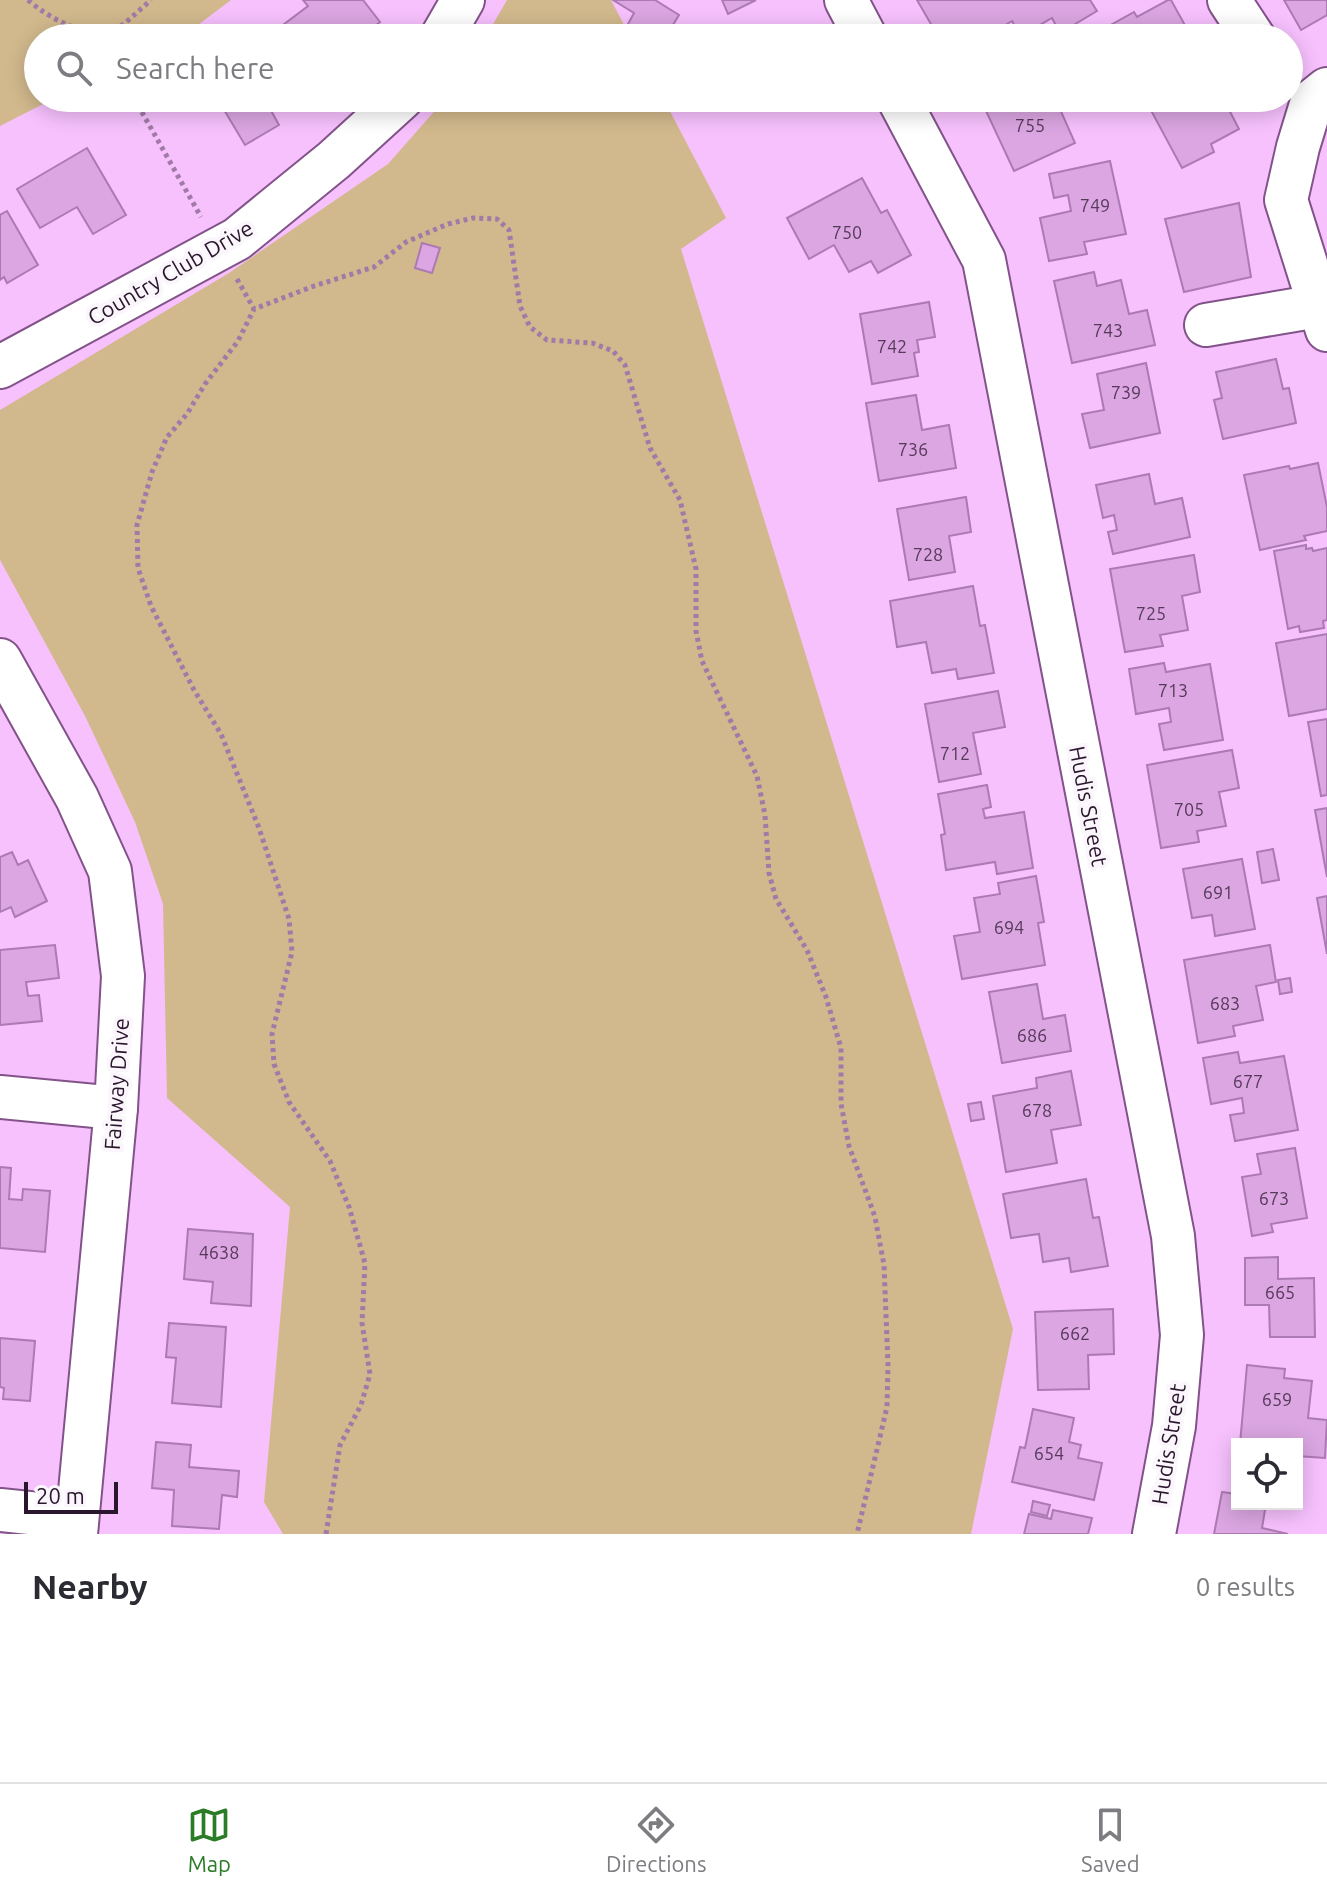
<!DOCTYPE html>
<style>
body{margin:0;font-family:Ubuntu,sans-serif;background:#f7f7f7;color:#2b2b33}
.controls{position:absolute;right:24px;bottom:24px;display:grid;overflow:hidden;border-radius:0px;box-shadow:0 4px 20px #0003}
.controls button{width:72px;height:72px;display:grid;place-items:center;padding:0;border:0;border-bottom:2px solid #e1e1e2;background:#fff;color:#2b2b33;font:40px sans-serif}
.scale{position:absolute;left:24px;bottom:20px;width:94px;box-sizing:border-box;padding-left:8px;border:4px solid #2a162d;border-top:0;font-size:22px;line-height:28px;white-space:nowrap;color:#2a162d;-webkit-text-stroke:6px #fbf6fc;paint-order:stroke}
.list{margin:0;padding:0;list-style:none}
h2{display:flex;justify-content:space-between;align-items:center;height:104px;margin:0;padding:0 32px;font-size:34px}
h2 small{font-size:26px;font-weight:400;color:#7c7c81}
.icon{flex:none;width:44px;height:44px;fill:none;stroke:currentColor;stroke-width:2;stroke-linecap:round;stroke-linejoin:round}
.map{position:relative;flex:none;width:1327px;height:1534px;overflow:hidden}
.search{position:absolute;background:#fff;box-shadow:0 4px 20px #0003;left:24px;right:24px;top:24px;height:88px;display:flex;align-items:center;gap:20px;box-sizing:border-box;padding:0 28px;border-radius:44px;color:#7c7c81;font-size:30px}
.sheet{height:248px;background:#fff}
nav{display:flex;justify-content:space-around;align-items:center;box-sizing:border-box;height:112px;border-top:2px solid #e1e1e2;background:#fff;font-size:22px;color:#7c7c81}
nav a{display:grid;justify-items:center;gap:4px}
nav .on{color:#2b7c26}
.map>svg:first-child{display:block}
.green{fill:#d2b98d}
.building{fill:#dba6e2;stroke:#ac7ab2;stroke-width:2}
.lines{fill:none;stroke-linecap:round;stroke-linejoin:round}
.minor-casing{stroke:#825389;stroke-width:46}
.path{stroke:#a27aa7;stroke-width:5;stroke-dasharray:4 4;stroke-linecap:butt}
.minor{stroke:#fff;stroke-width:42}
.labels{text-anchor:middle;dominant-baseline:central;stroke-width:8;stroke-linejoin:round;paint-order:stroke}
.number-label{font-size:18px;fill:#563a5a}
.street-label{font-size:22px;fill:#2a162d;stroke:#fbf6fc}
</style>
<div class="map">
<svg width="1327" height="1534" viewBox="0 0 1327 1534">
<rect width="100%" height="100%" fill="#f7c1fe"/>
<!-- green -->
<g class="green">
<path d="M0,0H231L194,28L174,38H38V98H55L0,126Z"/>
<path d="M507,0H611L631,38H485Z"/>
<path d="M446,98H663L726,218L681,249L1013,1329L971,1534H283L264,1502L290,1207L167,1098L163,904L135,822L85,716L0,560V410L229,273L388,164Z"/>
</g>
<!-- building -->
<g class="building">
<path d="M303,0H363L380,22L360,38H293L283,25L308,6Z"/>
<path d="M613,0H655L679,15L665,38H646L627,26L634,13Z"/>
<path d="M722,0H756L728,14Z"/>
<path d="M917,0H1090L1097,11L1060,33L1052,18L1021,36L1012,21L983,38L978,32L968,38H939Z"/>
<path d="M1168,0H1171L1192,38H1104L1100,31L1134,12L1137,17Z"/>
<path d="M1284,0H1327V15L1301,30Z"/>
<path d="M217,98H264L279,125L245,145Z"/>
<path d="M980,98H1073L1059,107L1075,143L1014,171Z"/>
<path d="M1156,98H1223L1239,129L1211,144L1214,152L1182,168L1147,103Z"/>
<path d="M87,148L126,215L93,234L77,207L40,228L17,189Z"/>
<path d="M1110,161L1126,234L1084,242L1087,254L1049,261L1040,218L1071,211L1068,195L1054,198L1049,174Z"/>
<path d="M862,178L881,213L887,210L911,255L878,273L871,261L849,272L834,245L809,259L787,218Z"/>
<path d="M1239,203L1251,277L1184,292L1165,219Z"/>
<path d="M7,211L38,265L7,283L4,277L0,280V215Z"/>
<path d="M422,243L440,248L432,273L415,268Z"/>
<path d="M1094,272L1097,286L1121,280L1129,314L1147,310L1155,345L1072,363L1054,281Z"/>
<path d="M929,302L935,337L917,340L919,352L914,353L918,376L872,384L860,314Z"/>
<path d="M1276,359L1283,389L1289,388L1296,423L1223,439L1214,400L1222,398L1216,372Z"/>
<path d="M1146,363L1160,433L1090,448L1082,414L1104,410L1097,374Z"/>
<path d="M916,395L922,430L949,425L956,468L879,481L866,403Z"/>
<path d="M1318,463L1327,507V531L1304,536L1306,540L1260,550L1244,475L1289,466L1290,469Z"/>
<path d="M1149,474L1155,504L1182,498L1190,537L1113,554L1108,532L1117,530L1114,515L1103,518L1096,485Z"/>
<path d="M966,497L971,532L949,536L955,572L909,580L897,509Z"/>
<path d="M1306,545V549L1312,548L1313,551L1327,548V620L1323,621L1324,628L1300,632L1299,626L1288,629L1274,551Z"/>
<path d="M1194,555L1200,592L1182,596L1188,630L1160,635L1163,646L1125,652L1110,569Z"/>
<path d="M973,586L980,626L985,625L994,673L958,679L956,669L932,673L926,642L897,647L890,601Z"/>
<path d="M1327,634V709L1289,716L1276,643Z"/>
<path d="M1164,663L1166,672L1210,664L1223,740L1164,750L1159,724L1171,722L1169,708L1136,714L1129,669Z"/>
<path d="M998,691L1005,727L973,733L981,774L939,782L925,704Z"/>
<path d="M1327,719V795L1321,796L1308,722Z"/>
<path d="M1232,750L1239,788L1219,792L1226,826L1197,831L1199,842L1161,848L1147,765Z"/>
<path d="M987,785L991,807L983,809L985,818L1024,812L1033,868L997,874L995,862L946,870L941,835L945,834L938,794Z"/>
<path d="M1327,808V877L1315,810Z"/>
<path d="M1273,849L1279,880L1262,883L1257,852Z"/>
<path d="M12,852L18,865L28,860L47,901L15,917L11,907L0,912V857Z"/>
<path d="M1242,859L1255,929L1215,936L1212,915L1192,918L1183,869Z"/>
<path d="M1036,876L1044,922L1038,923L1045,965L962,979L954,936L980,932L974,898L1000,894L998,883Z"/>
<path d="M1327,896V954L1317,898Z"/>
<path d="M55,945L59,978L26,982L28,996L39,995L42,1021L0,1025V950Z"/>
<path d="M1270,945L1276,982L1256,986L1263,1020L1233,1026L1235,1036L1198,1043L1184,960Z"/>
<path d="M1290,978L1292,992L1280,994L1278,980Z"/>
<path d="M1037,984L1043,1019L1065,1015L1071,1051L1002,1063L989,992Z"/>
<path d="M1238,1052L1240,1063L1284,1056L1298,1130L1235,1141L1230,1115L1244,1113L1242,1098L1211,1104L1203,1058Z"/>
<path d="M1071,1071L1081,1125L1051,1130L1057,1163L1006,1172L993,1096L1037,1088L1036,1078Z"/>
<path d="M981,1102L984,1119L971,1121L968,1104Z"/>
<path d="M1295,1148L1307,1218L1271,1224L1273,1232L1252,1236L1242,1177L1261,1174L1257,1154Z"/>
<path d="M0,1167L11,1168L9,1199L22,1200L23,1189L50,1191L45,1252L0,1248Z"/>
<path d="M1086,1179L1093,1218L1099,1217L1108,1266L1071,1272L1069,1258L1043,1262L1039,1234L1011,1238L1003,1194Z"/>
<path d="M188,1229L253,1234L251,1306L211,1303L213,1282L184,1279Z"/>
<path d="M1278,1257V1279L1314,1278L1315,1337H1270L1269,1305H1245V1258Z"/>
<path d="M1113,1309L1114,1354L1088,1355L1089,1389L1038,1390L1035,1312Z"/>
<path d="M169,1323L226,1327L221,1407L172,1403L176,1358L166,1357Z"/>
<path d="M0,1338L35,1341L30,1401L3,1399L4,1388L0,1387Z"/>
<path d="M1247,1365L1285,1369L1284,1378L1312,1381L1308,1418L1327,1420L1325,1458L1297,1456V1444H1240Z"/>
<path d="M1033,1409L1074,1418L1069,1442L1081,1445L1078,1458L1102,1463L1094,1500L1012,1482L1020,1447L1025,1448Z"/>
<path d="M156,1442L191,1445L189,1467L239,1471L237,1497L222,1495L219,1529L172,1526L174,1490L152,1488Z"/>
<path d="M1222,1492L1237,1494V1504H1266L1262,1528L1288,1534H1214Z"/>
<path d="M1033,1501L1050,1505L1047,1516L1031,1512Z"/>
<path d="M1053,1510L1092,1518L1088,1534H1024L1029,1514L1051,1519Z"/>
</g>
<g class="lines">
<defs>
<g id="minor">
<path d="M846,0L866,38"/>
<path d="M1229,0L1254,38"/>
<path d="M441,38L463,0"/>
<path d="M1327,89L1312,101L1298,147L1286,200L1327,330"/>
<path d="M898,98L984,260L1173,1236L1182,1335L1174,1426L1154,1534"/>
<path d="M1206,325L1318,306"/>
<path d="M0,367L237,239L334,160L402,98"/>
<path d="M0,660L77,798L110,871L123,976L116,1108L76,1534"/>
<path d="M0,1097L116,1108"/>
<path d="M0,1510L77,1518"/>
</g>
</defs>
<!-- minor casing -->
<use href="#minor" class="minor-casing"/>
<!-- path -->
<g class="path">
<path d="M28,0C50,19 75,30 103,36L124,24L151,0"/>
<path d="M134,98L201,217"/>
<path d="M237,279L254,309"/>
<path d="M326,1534L340,1445L361,1405L370,1374L362,1323L365,1263L349,1207L330,1161L289,1102L274,1064L272,1034L292,952L289,919L259,828L221,734L194,690L151,606L138,568L137,525L152,472L167,437L187,414L205,384L238,341L254,309L314,286L374,267L406,242L448,224L473,218L497,219L509,230L520,306L530,327L547,340L592,343L613,351L625,365L650,448L680,500L696,569V631L702,661L757,776L765,815L769,873L776,899L807,950L826,997L841,1048V1104L849,1146L875,1217L884,1265L888,1365L887,1407L857,1534"/>
</g>
<!-- minor -->
<use href="#minor" class="minor"/>
</g>
<g class="labels">
<!-- number labels -->
<g class="number-label">
<text x="1030" y="125">755</text>
<text x="1095" y="205">749</text>
<text x="847" y="232">750</text>
<text x="1108" y="330">743</text>
<text x="892" y="346">742</text>
<text x="1126" y="392">739</text>
<text x="913" y="449">736</text>
<text x="928" y="554">728</text>
<text x="1151" y="613">725</text>
<text x="1173" y="690">713</text>
<text x="955" y="753">712</text>
<text x="1189" y="809">705</text>
<text x="1218" y="892">691</text>
<text x="1009" y="927">694</text>
<text x="1225" y="1003">683</text>
<text x="1032" y="1035">686</text>
<text x="1248" y="1081">677</text>
<text x="1037" y="1110">678</text>
<text x="1274" y="1198">673</text>
<text x="219" y="1252">4638</text>
<text x="1280" y="1292">665</text>
<text x="1075" y="1333">662</text>
<text x="1277" y="1399">659</text>
<text x="1049" y="1453">654</text>
</g>
<!-- street labels -->
<g class="street-label">
<text transform="translate(170 272) rotate(-30)">Country Club Drive</text>
<text transform="translate(1089 806) rotate(79)">Hudis Street</text>
<text transform="translate(116 1084) rotate(-86)">Fairway Drive</text>
<text transform="translate(1168 1444) rotate(-81)">Hudis Street</text>
</g>
</g>
</svg>
<div class="controls">
<button><svg class="icon" aria-label="locate" viewBox="0 0 24 24"><circle cx="12" cy="12" r="6"/><path d="M12 2v4M12 18v4M2 12h4M18 12h4"/></svg></button>
</div>
<div class="scale">20 m</div>
<div class="search"><svg class="icon" aria-label="search" viewBox="0 0 24 24"><circle cx="10" cy="10" r="6"/><path d="M15 15l6 6"/></svg>Search here</div>
</div>
<section class="sheet">
<h2>Nearby<small>0 results</small></h2>
<ul class="list">
</ul>
</section>
<nav>
<a class="on"><svg class="icon" aria-label="map" viewBox="0 0 24 24"><path d="M3 6l6-2 6 2 6-2v14l-6 2-6-2-6 2zM9 4v14M15 6v14"/></svg>Map</a>
<a><svg class="icon" aria-label="directions" viewBox="0 0 24 24"><path d="M12 3l9 9-9 9-9-9zM9 14v-3h6M13 9l2 2-2 2"/></svg>Directions</a>
<a><svg class="icon" aria-label="saved" viewBox="0 0 24 24"><path d="M7 4h10v16l-5-4-5 4z"/></svg>Saved</a>
</nav>
